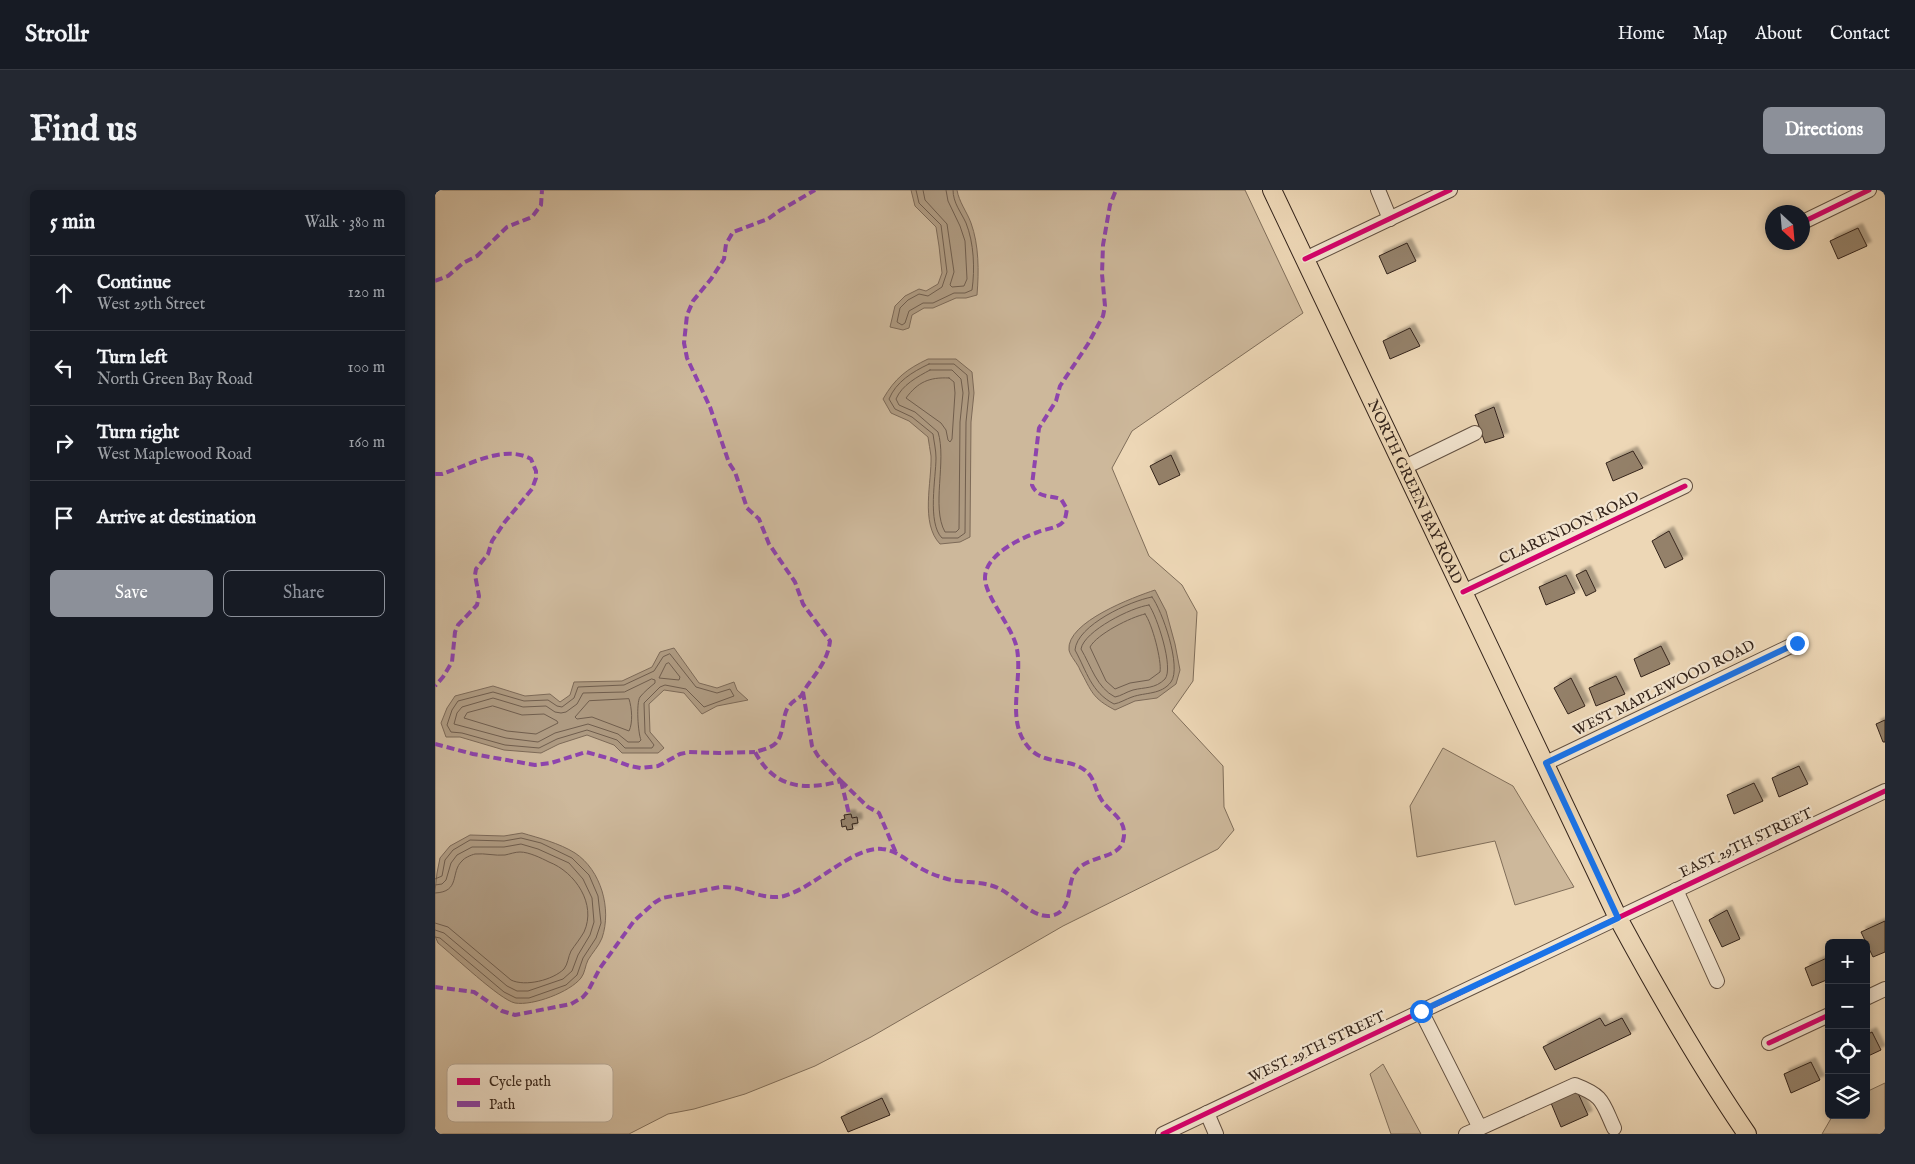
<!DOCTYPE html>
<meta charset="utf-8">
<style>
body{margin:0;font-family:"IM FELL English",serif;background:#242831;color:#f1f3f6}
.controls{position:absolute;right:15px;bottom:15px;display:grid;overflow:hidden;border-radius:8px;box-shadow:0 2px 8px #0003}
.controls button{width:45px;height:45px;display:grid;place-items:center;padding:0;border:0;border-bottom:1px solid #363941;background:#171b24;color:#f1f3f6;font:25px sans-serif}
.compass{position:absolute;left:1330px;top:15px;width:45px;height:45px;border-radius:50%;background:#171b24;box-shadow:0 2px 8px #0003;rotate:154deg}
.stop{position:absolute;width:15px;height:15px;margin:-11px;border:4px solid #1a73e8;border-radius:50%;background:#fff}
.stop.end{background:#1a73e8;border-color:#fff;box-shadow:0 1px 5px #0008}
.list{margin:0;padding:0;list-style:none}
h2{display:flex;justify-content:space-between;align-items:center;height:65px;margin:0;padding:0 20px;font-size:21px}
h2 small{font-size:16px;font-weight:400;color:#9ea1a6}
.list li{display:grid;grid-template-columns:32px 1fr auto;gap:15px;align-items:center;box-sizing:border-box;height:75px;padding:0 20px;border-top:1px solid #363941}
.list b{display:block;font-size:19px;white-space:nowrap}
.list p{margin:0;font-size:16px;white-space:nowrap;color:#9ea1a6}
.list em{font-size:16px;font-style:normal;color:#9ea1a6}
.actions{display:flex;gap:10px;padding:15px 20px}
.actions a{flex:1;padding:11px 0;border:1px solid #8c9099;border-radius:8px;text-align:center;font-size:18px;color:#8c9099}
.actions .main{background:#8c9099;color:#fff}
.icon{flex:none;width:28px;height:28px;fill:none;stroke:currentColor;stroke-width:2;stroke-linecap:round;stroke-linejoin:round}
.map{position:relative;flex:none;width:1450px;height:944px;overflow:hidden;border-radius:8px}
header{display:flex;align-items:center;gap:30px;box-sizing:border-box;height:70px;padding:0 25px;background:#171b24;border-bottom:1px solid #363941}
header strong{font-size:24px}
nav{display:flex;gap:28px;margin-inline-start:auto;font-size:18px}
.intro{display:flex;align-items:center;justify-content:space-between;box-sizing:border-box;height:120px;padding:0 30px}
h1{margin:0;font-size:35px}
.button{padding:12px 22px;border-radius:8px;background:#8c9099;color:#fff;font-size:18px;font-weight:700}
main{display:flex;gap:30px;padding:0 30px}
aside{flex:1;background:#171b24;border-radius:8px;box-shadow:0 2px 8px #0003}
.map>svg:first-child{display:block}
.green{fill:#cdb89b;stroke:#806e5a}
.water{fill:#ae9a81;stroke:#7d6a58}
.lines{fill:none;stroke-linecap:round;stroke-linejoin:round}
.shore{stroke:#705e4e;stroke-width:1}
.building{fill:#94816b;stroke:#33231a;filter:url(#shadow)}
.minor-casing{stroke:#625041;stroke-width:16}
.major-casing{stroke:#33231a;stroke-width:20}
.minor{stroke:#f3e5d0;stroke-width:14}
.major{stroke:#edd7b6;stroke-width:18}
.quiet{stroke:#8e44ad;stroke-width:4;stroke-dasharray:8 4;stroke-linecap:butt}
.cycleway-casing{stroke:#f3e5d0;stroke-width:8}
.cycleway{stroke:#d6006c;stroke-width:5}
.route{stroke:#1a73e8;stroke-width:6}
.labels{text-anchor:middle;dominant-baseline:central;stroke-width:4.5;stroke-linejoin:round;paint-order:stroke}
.street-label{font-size:15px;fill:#33231a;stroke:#f3e5d0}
.key{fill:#f3e5d0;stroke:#b9ab99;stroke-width:1}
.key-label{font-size:14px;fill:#33231a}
</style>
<header>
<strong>Strollr</strong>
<nav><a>Home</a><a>Map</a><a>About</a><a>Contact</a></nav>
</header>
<div class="intro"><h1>Find us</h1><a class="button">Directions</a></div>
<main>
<aside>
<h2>5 min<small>Walk · 380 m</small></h2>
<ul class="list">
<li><svg class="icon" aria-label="ahead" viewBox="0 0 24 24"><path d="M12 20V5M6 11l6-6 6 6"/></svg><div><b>Continue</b><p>West 29th Street</p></div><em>120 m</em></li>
<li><svg class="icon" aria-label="left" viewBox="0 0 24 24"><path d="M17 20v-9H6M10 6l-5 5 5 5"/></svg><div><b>Turn left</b><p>North Green Bay Road</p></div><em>100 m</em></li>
<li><svg class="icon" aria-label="right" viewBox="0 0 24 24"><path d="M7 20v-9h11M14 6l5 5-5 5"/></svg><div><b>Turn right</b><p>West Maplewood Road</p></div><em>160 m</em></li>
<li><svg class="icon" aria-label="arrive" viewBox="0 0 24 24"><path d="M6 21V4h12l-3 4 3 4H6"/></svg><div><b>Arrive at destination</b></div></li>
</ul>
<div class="actions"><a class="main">Save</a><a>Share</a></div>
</aside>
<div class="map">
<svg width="1450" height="944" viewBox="0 0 1450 944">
<defs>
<filter id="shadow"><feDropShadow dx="4.5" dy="-4.5" stdDeviation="1" flood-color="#0004"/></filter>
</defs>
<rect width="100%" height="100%" fill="#edd7b6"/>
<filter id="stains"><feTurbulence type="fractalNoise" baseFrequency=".004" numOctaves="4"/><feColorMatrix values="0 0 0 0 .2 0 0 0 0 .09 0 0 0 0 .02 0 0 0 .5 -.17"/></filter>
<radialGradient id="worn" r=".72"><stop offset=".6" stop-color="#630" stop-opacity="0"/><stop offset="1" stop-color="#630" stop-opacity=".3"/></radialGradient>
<!-- green -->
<g class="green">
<path d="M0,0H810L868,123L697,241L677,278L714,366L747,395L762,422L758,491L737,521L788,576L789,617L799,640L783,659L628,736L436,847L380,876L310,904L259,919L233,924L194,944H0Z"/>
<path d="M1008,558L1078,596L1139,697L1080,715L1060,651L982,667L975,616Z"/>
<path d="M948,874L986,944H956L935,884Z"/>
<path d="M1450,893V944H1387L1398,925H1431V902Z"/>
</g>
<!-- water -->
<g class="water">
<path d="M476,0H522C524,12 532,22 536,33C544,55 544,81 542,105L531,108H521L498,118H489L477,125L474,138L468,140L455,137L460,116L470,106L484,99L491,101L503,94L507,83L504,56L501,37L480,16Z"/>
<path d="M493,169H521L537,182L539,203L536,232L535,347L525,352L505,354C485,333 497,292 496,266C495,260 494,253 493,247L474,231L456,223L448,209C460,188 472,179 493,169Z"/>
<path d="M720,400L731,421L740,454L745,480L741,494L722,508L700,511L680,520C657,508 657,502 645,480C643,474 635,466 634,460C631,432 699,407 720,400Z"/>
<path d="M239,458L264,493L282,498L299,492L302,500L313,510L282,516L267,524L249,503L229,500L214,514L215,542L229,558L223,563H187L179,555L152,545L124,554L106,563L69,560L25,547H11L6,533L12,518L20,506L58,496L90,506L115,504L125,512L135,505L139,492L187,491L217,477L225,462Z"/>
<path d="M87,643C104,648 124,653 140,663C166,680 177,719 167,748C164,756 157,763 153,770C150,776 150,783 146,788C135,802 98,816 80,813C65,810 18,765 3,753L0,746V701L2,683L5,668L15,656L35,645L69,646Z"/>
</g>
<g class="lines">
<!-- shore -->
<g class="shore">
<path d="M481,0L484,13L506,35L512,82L507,97L493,106L484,104L473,110L465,118L462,132L467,135L470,133L474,121L488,113H498L519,103H530L537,100C540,79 539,53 531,33C526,22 518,13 518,0"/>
<path d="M488,0L490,10L512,34L519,82L515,95L517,97L529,96L532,89L530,51L525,36L513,11L511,0"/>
<path d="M494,174H519L532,185L534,203L531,232L530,343L523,348H507C492,333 501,287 501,268C501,260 499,252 498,244L477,227L460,219L454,209C461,192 477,182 494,174Z"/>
<path d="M495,180H517L526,189L528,203L525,232L524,339L521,342H510C496,317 512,271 503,242L480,222L464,215L461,209C467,195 482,187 495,180Z"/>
<path d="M514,188L519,192L520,203L517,249L515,252L513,250L511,240L506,233L471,208C483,192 494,187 514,188Z"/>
<path d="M717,407C727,420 747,477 736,492C726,505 711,502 697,507C691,509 685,513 679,514C656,502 652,482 640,460C642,435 695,411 717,407Z"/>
<path d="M714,415C722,426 739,478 730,489C720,499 710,497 698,500C691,502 686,506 680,507C662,498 656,476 646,459C649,441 697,417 714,415Z"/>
<path d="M710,424C717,433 727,471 725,482L714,490L695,493L680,499L671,491L655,457C662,444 696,427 710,424Z"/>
<path d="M235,464L261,497L282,503L295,499L299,506L269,517L251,499L230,495L225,497L209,513L210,543L219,555L217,558H190L182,550L152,540L122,549L104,558L70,555L27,543L16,542L12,535L17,520L23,511L58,502L89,511L113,510L122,516L127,517L139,508L143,497L189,495L219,481L228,467Z"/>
<path d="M234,473L245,487L244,490L224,488L231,474Z"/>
<path d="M217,489L220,490V493C215,497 209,502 205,507C201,513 203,543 206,550L204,552H193L183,544L153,534L120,543L103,552L71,548L19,534L22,523L27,517L58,508L88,517L111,516L120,522L126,523L131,522L142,514L148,503L189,502Z"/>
<path d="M194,509C197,518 198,533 194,541L157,527L142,529L140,527L154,511Z"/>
<path d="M58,516L87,525L109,524L122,531L123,533L101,544L72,541L29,528L32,523Z"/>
<path d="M0,689L7,686L10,670L18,660L35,650L69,651L86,648L106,653L137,668L154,685L163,706L166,733L161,748L148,768L142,785L131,795L94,808H81L69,802L5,748L0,747"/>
<path d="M0,695L7,694L11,690L16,673L22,665L37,657H69L86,654L103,659L134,673L148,689L157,708L159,732L155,745L143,765L137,781L128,789L93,801H82L72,796L9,743L0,740"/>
<path d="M0,703C26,702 15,682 27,671C29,668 36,665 40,664C50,663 60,666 70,665C75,664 80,662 85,662C94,662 106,668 114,672C140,682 162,714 149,742C145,749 140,755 136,761C133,767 133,774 129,779C118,790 90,797 76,790L13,737L0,733"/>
</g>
</g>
<!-- building -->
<g class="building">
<path d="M1423,38L1432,56L1403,69L1395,51Z"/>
<path d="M972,53L981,71L952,84L944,66Z"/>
<path d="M975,138L985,156L955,169L948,151Z"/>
<path d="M1059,217L1069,247L1050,253L1040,225Z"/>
<path d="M1198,261L1208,278L1178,291L1171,273Z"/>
<path d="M736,265L745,285L724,295L715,276Z"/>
<path d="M1234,341L1248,369L1230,378L1217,351Z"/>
<path d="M1151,380L1161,401L1151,406L1141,385Z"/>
<path d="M1131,385L1140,403L1111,415L1104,397Z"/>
<path d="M1226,456L1235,474L1206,487L1199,469Z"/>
<path d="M1181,486L1190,504L1161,516L1154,498Z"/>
<path d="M1136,488L1150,516L1133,524L1119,498Z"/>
<path d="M1450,530V552H1448L1441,534Z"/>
<path d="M1364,576L1373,594L1344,607L1337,588Z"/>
<path d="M1319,593L1328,611L1299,624L1292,605Z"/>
<path d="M416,624L417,628L422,627L423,633L417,634L418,639L412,640L411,636L407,637L406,630L410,629L409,625Z"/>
<path d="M1292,720L1305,749L1287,757L1274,730Z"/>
<path d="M1450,731V762L1438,767L1426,742Z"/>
<path d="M1394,767V789L1377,796L1370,778Z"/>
<path d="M1165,828L1170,836L1187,828L1196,844L1120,880L1108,857Z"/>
<path d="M1437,842L1446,860L1431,867V845Z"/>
<path d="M1376,872L1385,890L1356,903L1349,884Z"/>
<path d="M1142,901L1153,925L1126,937L1116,913Z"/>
<path d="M447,908L455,925L413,942L406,927Z"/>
</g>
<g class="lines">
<defs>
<g id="minor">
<path d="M943,0L955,29"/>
<path d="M1368,32L1434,0"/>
<path d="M870,69L1015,0"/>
<path d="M970,277L1040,243"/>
<path d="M1028,402L1250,296"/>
<path d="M1111,573L1362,453"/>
<path d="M1241,700L1282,791"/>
<path d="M1431,808L1450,799"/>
<path d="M986,821L1045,938L1140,895C1169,906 1167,912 1179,938"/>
<path d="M1334,853L1394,825"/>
<path d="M772,923L781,944"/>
<path d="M728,944L1450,601"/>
<path d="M1031,944L1045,938"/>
</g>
<g id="major">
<path id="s1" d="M837,0L1183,728C1223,802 1264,874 1312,944"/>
</g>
</defs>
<!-- minor casing -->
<use href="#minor" class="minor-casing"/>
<!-- major casing -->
<use href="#major" class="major-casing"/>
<!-- minor -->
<use href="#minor" class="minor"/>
<!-- major -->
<use href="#major" class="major"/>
<!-- quiet -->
<g class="quiet">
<path d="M0,91L13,86L28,73L42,66L72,37L97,27L106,15L107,0"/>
<path d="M0,284H7C34,275 69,254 96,269L101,281V288L97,299L69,333L57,351L53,364L41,379L40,385L44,406L42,415L23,435L20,442L17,472L8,487L0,496"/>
<path d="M368,502L377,556L383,566L406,591C369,601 339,598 320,562C327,560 336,558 341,553C349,544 347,529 352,519C356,512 361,510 366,506C368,503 370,499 372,496C383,481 393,469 395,451L368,414L360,392L334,354L324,329L312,318L300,282L294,273L275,217L252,168L249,153L252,125L258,111L276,89L289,69L291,54L298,42L333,29L344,21L380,0"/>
<path d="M0,554L38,564L100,575L116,573L151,562L176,569L195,576L206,578L223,576L245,564L254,562L284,563L320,562"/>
<path d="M406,591L433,617L444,623L461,663"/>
<path d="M406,591L414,624"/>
<path d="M0,797L39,802L67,821L80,825L136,814L148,807L153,801L165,778L199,731L219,713L227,708L286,697C307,696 328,711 349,706C379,698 418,656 447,659C460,660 470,669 480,675C489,681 499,685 509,688C526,694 546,690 563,698C579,705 596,727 614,726C636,724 632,701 638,686C648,664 683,671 688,651C694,629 674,623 666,609C657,594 661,585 643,576C627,569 610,573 596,560C569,533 588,493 582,459C578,437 550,407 550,388C550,365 584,349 603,342C610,339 623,338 628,332C631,329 631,323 632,319L626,309C614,305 602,308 597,295L604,238L621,211L625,196L653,154L668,126L670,116L667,84L668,55L675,15L681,0"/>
</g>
<defs>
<g id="cycleway">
<path d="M1368,32L1434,0"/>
<path d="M870,69L1015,0"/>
<path d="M1028,402L1250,296"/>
<path d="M1334,853L1394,825"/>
<path d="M728,944L1450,601"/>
</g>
</defs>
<!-- cycleway casing -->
<use href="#cycleway" class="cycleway-casing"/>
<!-- cycleway -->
<use href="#cycleway" class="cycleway"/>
</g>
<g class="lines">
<!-- route -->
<path class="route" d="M986,821L1183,728L1111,573L1362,453"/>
</g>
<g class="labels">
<!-- street labels -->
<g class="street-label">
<text stroke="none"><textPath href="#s1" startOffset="334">NORTH GREEN BAY ROAD</textPath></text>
<text transform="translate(1134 338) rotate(-25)">CLARENDON ROAD</text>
<text transform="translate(1229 498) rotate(-26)">WEST MAPLEWOOD ROAD</text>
<text transform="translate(1311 653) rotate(-25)">EAST 29TH STREET</text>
<text transform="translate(882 857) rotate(-25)">WEST 29TH STREET</text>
</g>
</g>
<!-- legend -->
<rect x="12" y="874" width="166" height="58" rx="8" class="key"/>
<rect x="22" y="888" width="23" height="7" fill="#d6006c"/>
<rect x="22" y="911" width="23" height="6" fill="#8e44ad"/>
<g class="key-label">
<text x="54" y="896">Cycle path</text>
<text x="54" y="919">Path</text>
</g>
<rect width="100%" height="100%" filter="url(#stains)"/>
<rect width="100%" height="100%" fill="url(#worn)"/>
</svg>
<div class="controls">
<button>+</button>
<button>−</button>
<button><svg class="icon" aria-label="locate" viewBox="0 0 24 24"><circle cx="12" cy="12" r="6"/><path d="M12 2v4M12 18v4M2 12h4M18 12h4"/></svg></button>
<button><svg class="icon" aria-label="layers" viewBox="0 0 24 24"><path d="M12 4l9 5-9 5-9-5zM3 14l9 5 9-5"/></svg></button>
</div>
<svg class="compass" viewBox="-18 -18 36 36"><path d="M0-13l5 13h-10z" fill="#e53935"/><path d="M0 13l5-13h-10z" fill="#9ea1a6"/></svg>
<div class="stop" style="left:986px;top:821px"></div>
<div class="stop end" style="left:1362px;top:453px"></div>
</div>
</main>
